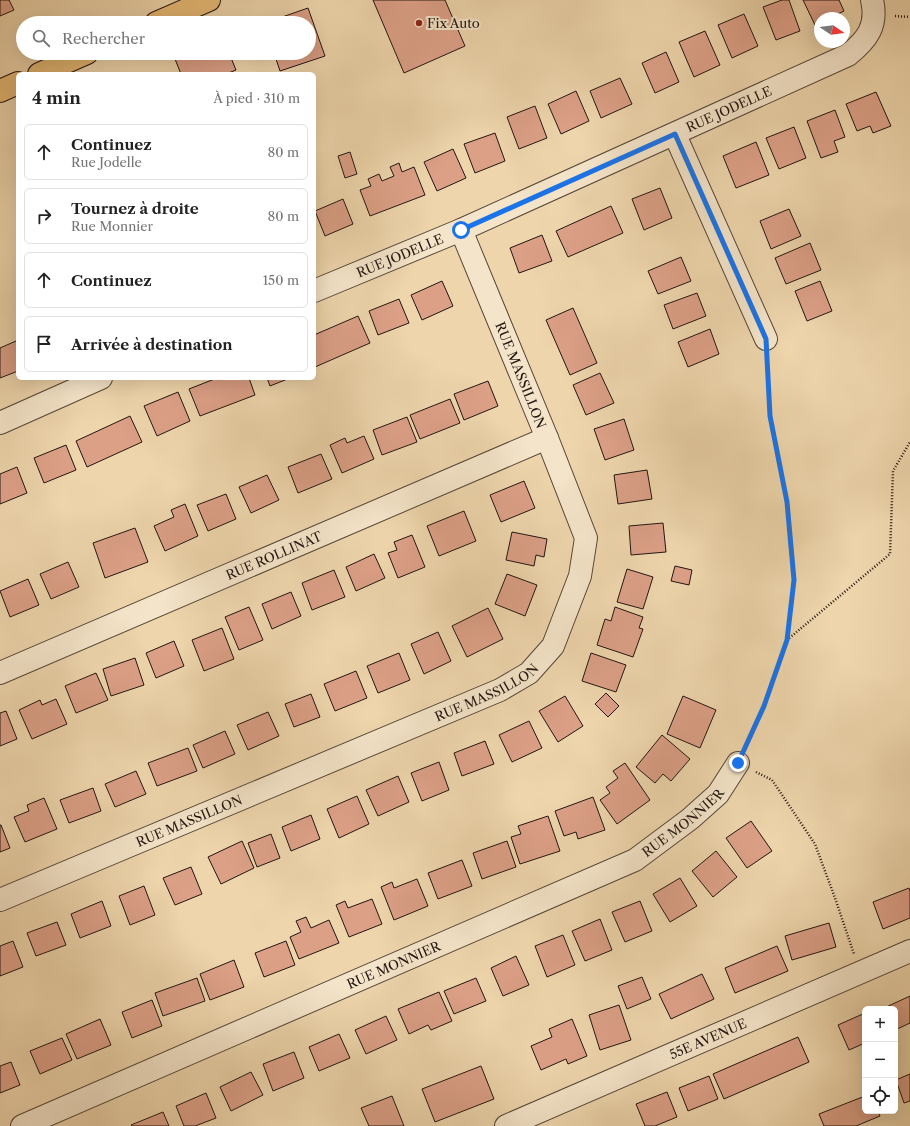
<!DOCTYPE html>
<html lang="fr">
<meta charset="utf-8">
<style>
body{margin:0;font-family:"Libre Caslon Text",serif;background:#f2f2f2;color:#222}
.controls{position:absolute;right:12px;bottom:12px;display:grid;overflow:hidden;border-radius:6px;box-shadow:0 4px 16px #0002}
.controls button{width:36px;height:36px;display:grid;place-items:center;padding:0;border:0;border-bottom:1px solid #e0e0e0;background:#fff;color:#222;font:20px sans-serif}
.compass{position:absolute;left:814px;top:12px;width:36px;height:36px;border-radius:50%;background:#fff;box-shadow:0 4px 16px #0002;rotate:103deg}
.stop{position:absolute;width:12px;height:12px;margin:-9px;border:3px solid #1a73e8;border-radius:50%;background:#fff}
.stop.end{background:#1a73e8;border-color:#fff;box-shadow:0 1px 4px #0008}
.list{margin:0;padding:0;list-style:none}
h2{display:flex;justify-content:space-between;align-items:center;height:52px;margin:0;padding:0 16px;font-size:17px}
h2 small{font-size:13px;font-weight:400;color:#767676}
.list li{display:grid;grid-template-columns:26px 1fr auto;gap:12px;align-items:center;box-sizing:border-box;height:56px;margin:0 8px 8px;padding:0 8px;border:1px solid #e0e0e0;border-radius:6px}
.list b{display:block;font-size:15px;white-space:nowrap}
.list p{margin:0;font-size:13px;white-space:nowrap;color:#767676}
.list em{font-size:13px;font-style:normal;color:#767676}
.icon{flex:none;width:22px;height:22px;fill:none;stroke:currentColor;stroke-width:2;stroke-linecap:round;stroke-linejoin:round}
.map{position:relative;flex:none;width:910px;height:1126px;overflow:hidden}
.search{position:absolute;background:#fff;box-shadow:0 4px 16px #0002;left:16px;top:16px;width:300px;height:44px;display:flex;align-items:center;gap:10px;box-sizing:border-box;padding:0 14px;border-radius:22px;color:#767676;font-size:15px}
.panel{position:absolute;background:#fff;box-shadow:0 4px 16px #0002;left:16px;top:72px;width:300px;height:308px;border-radius:6px}
.map>svg:first-child{display:block}
.building{fill:#dca087;stroke:#221611}
.lines{fill:none;stroke-linecap:round;stroke-linejoin:round}
.minor-casing{stroke:#554638;stroke-width:24}
.major-casing{stroke:#221611;stroke-width:24}
.path{stroke:#221611;stroke-width:2.5;stroke-dasharray:1 2;stroke-linecap:butt}
.minor{stroke:#f4e4c9;stroke-width:22}
.major{stroke:#e7ba76;stroke-width:22}
.route{stroke:#1a73e8;stroke-width:5}
.poi-dot{fill:#8f2418;stroke:#f4e4c9;stroke-width:1.5}
.labels{text-anchor:middle;dominant-baseline:central;stroke-width:4;stroke-linejoin:round;paint-order:stroke}
.poi-label{font-size:13px;fill:#221611;stroke:#f4e4c9;text-anchor:start}
.street-label{font-size:13px;fill:#221611;stroke:#f4e4c9}
</style>
<div class="map">
<svg width="910" height="1126" viewBox="0 0 910 1126">
<rect width="100%" height="100%" fill="#eed5ac"/>
<filter id="stains"><feTurbulence type="fractalNoise" baseFrequency=".005" numOctaves="4"/><feColorMatrix values="0 0 0 0 .2 0 0 0 0 .09 0 0 0 0 .02 0 0 0 .5 -.17"/></filter>
<radialGradient id="worn" r=".72"><stop offset=".6" stop-color="#630" stop-opacity="0"/><stop offset="1" stop-color="#630" stop-opacity=".3"/></radialGradient>
<!-- building -->
<g class="building">
<path d="M0,0H9L14,10L0,16Z"/>
<path d="M373,0H445L465,46L404,73Z"/>
<path d="M782,0H789L800,31L776,40L763,7Z"/>
<path d="M803,0H839L844,11L830,18H820V23L815,25Z"/>
<path d="M308,8L325,56L280,71L274,53H309V23H265Z"/>
<path d="M744,14L758,46L732,58L718,25Z"/>
<path d="M705,31L720,65L694,77L679,42Z"/>
<path d="M666,52L679,82L655,93L642,63Z"/>
<path d="M189,53H229L236,70L226,74H181L175,59Z"/>
<path d="M620,78L632,104L601,118L590,91Z"/>
<path d="M576,91L589,121L561,134L548,104Z"/>
<path d="M876,92L891,126L873,133L870,126L857,131L846,104Z"/>
<path d="M535,106L547,138L519,149L507,117Z"/>
<path d="M835,110L845,137L834,141L838,152L821,158L807,121Z"/>
<path d="M794,127L806,158L779,169L766,138Z"/>
<path d="M495,133L505,161L475,173L464,144Z"/>
<path d="M756,142L769,175L736,188L723,156Z"/>
<path d="M453,149L466,178L437,191L424,162Z"/>
<path d="M350,152L357,174L345,178L338,156Z"/>
<path d="M399,163L402,172L414,167L425,195L370,216L360,190L371,186L368,179L379,174L382,181L394,176L390,167Z"/>
<path d="M660,188L672,218L644,230L632,199Z"/>
<path d="M343,199L353,224L325,236L315,211Z"/>
<path d="M611,206L623,233L568,257L556,231Z"/>
<path d="M789,209L801,236L771,249L760,221Z"/>
<path d="M542,235L552,261L519,273L510,248Z"/>
<path d="M810,243L821,270L786,284L775,258Z"/>
<path d="M681,257L691,281L658,294L648,271Z"/>
<path d="M442,281L453,306L422,320L411,295Z"/>
<path d="M820,281L832,311L807,321L795,291Z"/>
<path d="M697,293L706,316L673,329L664,305Z"/>
<path d="M399,299L409,323L378,335L369,311Z"/>
<path d="M573,308L597,363L570,375L546,320Z"/>
<path d="M358,316L370,343L315,367L314,335Z"/>
<path d="M710,329L719,354L688,367L678,342Z"/>
<path d="M16,341L18,345V371L0,378V348Z"/>
<path d="M600,373L614,403L586,415L573,385Z"/>
<path d="M217,378H249L255,395L200,416L189,389Z"/>
<path d="M267,378H290L270,386Z"/>
<path d="M488,381L498,406L464,420L454,394Z"/>
<path d="M178,392L190,421L157,436L144,406Z"/>
<path d="M450,399L460,423L420,439L410,415Z"/>
<path d="M130,416L142,442L87,467L76,441Z"/>
<path d="M407,417L417,442L382,455L373,430Z"/>
<path d="M624,419L634,450L605,460L594,429Z"/>
<path d="M364,436L374,459L342,473L330,445L345,438L347,443Z"/>
<path d="M66,445L76,470L44,483L34,458Z"/>
<path d="M321,454L332,479L298,493L288,467Z"/>
<path d="M17,467L27,493L0,504V474Z"/>
<path d="M647,470L652,499L618,504L614,475Z"/>
<path d="M267,475L279,500L251,513L239,487Z"/>
<path d="M524,481L535,508L501,522L490,495Z"/>
<path d="M226,494L236,519L208,531L197,505Z"/>
<path d="M185,504L198,536L165,551L154,526L174,517L171,510Z"/>
<path d="M464,511L476,541L439,556L427,526Z"/>
<path d="M663,523L666,552L631,555L629,526Z"/>
<path d="M135,528L148,562L105,578L93,543Z"/>
<path d="M512,532L547,539L544,557L536,555L534,566L506,560Z"/>
<path d="M412,535L425,567L398,578L388,553L397,550L394,542Z"/>
<path d="M374,554L385,578L356,591L346,567Z"/>
<path d="M68,562L79,587L51,599L40,574Z"/>
<path d="M675,566L692,570L689,585L671,581Z"/>
<path d="M627,569L653,577L643,609L617,602Z"/>
<path d="M334,570L345,597L312,610L302,583Z"/>
<path d="M507,574L537,585L525,616L495,604Z"/>
<path d="M28,579L39,605L10,617L0,591Z"/>
<path d="M291,592L301,616L272,629L262,604Z"/>
<path d="M249,607L263,640L239,650L225,617Z"/>
<path d="M615,607L643,617L639,628L643,629L633,657L597,645L605,619L611,621Z"/>
<path d="M488,608L503,639L467,657L452,626Z"/>
<path d="M222,628L234,659L204,671L192,640Z"/>
<path d="M438,632L451,661L424,674L411,644Z"/>
<path d="M174,641L184,666L156,678L146,653Z"/>
<path d="M399,653L410,680L378,693L367,666Z"/>
<path d="M591,653L626,665L616,692L582,681Z"/>
<path d="M135,658L144,685L111,696L103,669Z"/>
<path d="M356,671L367,698L335,711L324,684Z"/>
<path d="M96,673L108,700L76,713L65,686Z"/>
<path d="M606,693L619,706L608,717L595,704Z"/>
<path d="M311,694L320,717L294,727L285,704Z"/>
<path d="M565,696L583,726L558,742L539,711Z"/>
<path d="M683,696L716,710L700,748L667,734Z"/>
<path d="M56,699L67,724L32,739L19,710L40,700L42,705Z"/>
<path d="M6,711L17,739L0,746V713Z"/>
<path d="M268,712L279,736L248,750L237,725Z"/>
<path d="M529,721L542,748L512,762L499,735Z"/>
<path d="M225,731L235,754L203,768L193,745Z"/>
<path d="M662,735L690,759L671,781L663,774L655,783L636,767Z"/>
<path d="M485,741L494,764L462,776L454,753Z"/>
<path d="M188,748L197,771L157,786L148,763Z"/>
<path d="M439,762L449,790L422,801L411,773Z"/>
<path d="M625,763L650,800L617,824L600,800L610,793L606,787L618,778L613,771Z"/>
<path d="M136,771L146,794L115,807L105,784Z"/>
<path d="M398,776L409,802L378,816L366,790Z"/>
<path d="M93,788L101,811L69,823L60,800Z"/>
<path d="M357,796L369,824L339,838L327,809Z"/>
<path d="M593,797L605,830L578,839L576,832L564,836L555,811Z"/>
<path d="M44,798L57,829L25,842L14,817L29,811L27,805Z"/>
<path d="M311,815L320,839L291,851L282,827Z"/>
<path d="M548,816L560,851L520,864L511,837L521,834L518,826Z"/>
<path d="M751,821L772,851L747,868L726,838Z"/>
<path d="M0,825H1L10,848L0,852Z"/>
<path d="M271,834L280,858L257,867L248,843Z"/>
<path d="M242,841L254,868L221,884L208,857Z"/>
<path d="M507,841L516,867L482,879L473,853Z"/>
<path d="M716,851L737,877L713,897L692,871Z"/>
<path d="M462,860L472,886L438,899L428,873Z"/>
<path d="M191,867L202,894L175,905L163,878Z"/>
<path d="M680,878L697,906L670,922L653,894Z"/>
<path d="M417,879L428,906L394,920L381,887L392,882L394,888Z"/>
<path d="M144,886L155,915L130,925L119,896Z"/>
<path d="M909,888L910,891V918L883,929L873,902Z"/>
<path d="M372,899L382,924L349,937L336,905L345,901L348,908Z"/>
<path d="M102,901L111,926L80,938L71,914Z"/>
<path d="M640,901L652,931L625,942L612,912Z"/>
<path d="M306,917L311,928L329,920L339,943L299,959L290,937L301,932L296,921Z"/>
<path d="M600,919L612,950L585,961L572,931Z"/>
<path d="M57,922L66,945L36,956L27,933Z"/>
<path d="M829,923L836,947L792,960L785,936Z"/>
<path d="M563,935L575,965L547,977L535,946Z"/>
<path d="M13,941L23,967L0,976V946Z"/>
<path d="M286,941L295,965L264,977L255,953Z"/>
<path d="M777,946L788,971L735,993L725,968Z"/>
<path d="M516,956L529,985L503,996L491,968Z"/>
<path d="M234,960L244,987L210,1000L200,974Z"/>
<path d="M702,974L714,999L671,1019L659,994Z"/>
<path d="M642,977L651,999L627,1009L618,986Z"/>
<path d="M197,978L205,1001L163,1016L155,993Z"/>
<path d="M476,978L486,1001L454,1014L444,991Z"/>
<path d="M439,992L452,1021L431,1030L428,1025L409,1034L398,1009Z"/>
<path d="M910,996V1023L895,1030V1009H882Z"/>
<path d="M152,1000L162,1026L132,1038L122,1012Z"/>
<path d="M619,1005L631,1040L600,1050L589,1015Z"/>
<path d="M865,1013V1043L849,1050L838,1025Z"/>
<path d="M386,1016L397,1040L366,1054L355,1030Z"/>
<path d="M100,1019L111,1045L77,1059L66,1034Z"/>
<path d="M572,1019L587,1056L568,1064L566,1059L541,1070L531,1046L552,1037L549,1029Z"/>
<path d="M339,1034L350,1058L319,1071L309,1047Z"/>
<path d="M798,1037L809,1062L724,1099L713,1074Z"/>
<path d="M62,1038L72,1060L40,1074L30,1051Z"/>
<path d="M294,1052L304,1078L273,1091L263,1064Z"/>
<path d="M11,1062L20,1085L0,1093V1066Z"/>
<path d="M481,1066L494,1099L435,1122L422,1089Z"/>
<path d="M251,1072L263,1095L231,1111L220,1087Z"/>
<path d="M910,1074V1101L904,1103L896,1080Z"/>
<path d="M709,1076L718,1099L688,1111L679,1088Z"/>
<path d="M667,1092L677,1117L655,1126H645L636,1104Z"/>
<path d="M206,1093L216,1118L195,1126H184L176,1106Z"/>
<path d="M392,1096L404,1126H369L361,1108Z"/>
<path d="M865,1096V1111H878L880,1116L856,1126H824L819,1114Z"/>
<path d="M163,1112L169,1126H132L131,1125Z"/>
</g>
<g class="lines">
<defs>
<g id="minor">
<path d="M675,135L766,339"/>
<path id="s1" d="M314,291L461,230L848,55C867,40 878,26 872,0"/>
<path d="M0,423L101,378"/>
<path id="s2" d="M0,673L547,438"/>
<path id="s3" d="M0,900L500,690L529,673L553,646L580,576L586,538L547,438L461,230"/>
<path id="s4" d="M22,1126L635,860L690,819L718,794L738,763"/>
<path id="s5" d="M506,1126L910,951"/>
</g>
<g id="major">
<path d="M156,23L209,0"/>
<path d="M39,74L87,53"/>
<path d="M0,91L18,83"/>
</g>
</defs>
<!-- minor casing -->
<use href="#minor" class="minor-casing"/>
<!-- major casing -->
<use href="#major" class="major-casing"/>
<!-- path -->
<g class="path">
<path d="M895,16L910,17"/>
<path d="M787,640L890,554L893,471L910,442"/>
<path d="M746,745L764,706L787,640L794,580L787,503L770,416L767,360"/>
<path d="M756,772L772,780L815,844L835,898L854,954"/>
</g>
<!-- minor -->
<use href="#minor" class="minor"/>
<!-- major -->
<use href="#major" class="major"/>
</g>
<g class="lines">
<!-- route -->
<path class="route" d="M461,230L675,134L766,339L770,416L787,502L794,580L787,640L764,706L738,763"/>
</g>
<!-- markers -->
<circle class="poi-dot" cx="419" cy="23" r="4"/>
<g class="labels">
<!-- poi labels -->
<g class="poi-label">
<text x="427" y="23">Fix Auto</text>
</g>
<!-- street labels -->
<g class="street-label">
<text stroke="none"><textPath href="#s1" startOffset="453">RUE JODELLE</textPath></text>
<text stroke="none"><textPath href="#s1" startOffset="93">RUE JODELLE</textPath></text>
<text transform="translate(521 375) rotate(68)">RUE MASSILLON</text>
<text stroke="none"><textPath href="#s2" startOffset="298">RUE ROLLINAT</textPath></text>
<text stroke="none"><textPath href="#s3" startOffset="529">RUE MASSILLON</textPath></text>
<text stroke="none"><textPath href="#s3" startOffset="205">RUE MASSILLON</textPath></text>
<text stroke="none"><textPath href="#s4" startOffset="729">RUE MONNIER</textPath></text>
<text stroke="none"><textPath href="#s4" startOffset="405">RUE MONNIER</textPath></text>
<text stroke="none"><textPath href="#s5" startOffset="220">55E AVENUE</textPath></text>
</g>
</g>
<rect width="100%" height="100%" filter="url(#stains)"/>
<rect width="100%" height="100%" fill="url(#worn)"/>
</svg>
<div class="controls">
<button>+</button>
<button>−</button>
<button><svg class="icon" aria-label="locate" viewBox="0 0 24 24"><circle cx="12" cy="12" r="6"/><path d="M12 2v4M12 18v4M2 12h4M18 12h4"/></svg></button>
</div>
<svg class="compass" viewBox="-18 -18 36 36"><path d="M0-13l5 13h-10z" fill="#e53935"/><path d="M0 13l5-13h-10z" fill="#767676"/></svg>
<div class="stop" style="left:461px;top:230px"></div>
<div class="stop end" style="left:738px;top:763px"></div>
<div class="search"><svg class="icon" aria-label="search" viewBox="0 0 24 24"><circle cx="10" cy="10" r="6"/><path d="M15 15l6 6"/></svg>Rechercher</div>
<section class="panel">
<h2>4 min<small>À pied · 310 m</small></h2>
<ul class="list">
<li><svg class="icon" aria-label="ahead" viewBox="0 0 24 24"><path d="M12 20V5M6 11l6-6 6 6"/></svg><div><b>Continuez</b><p>Rue Jodelle</p></div><em>80 m</em></li>
<li><svg class="icon" aria-label="right" viewBox="0 0 24 24"><path d="M7 20v-9h11M14 6l5 5-5 5"/></svg><div><b>Tournez à droite</b><p>Rue Monnier</p></div><em>80 m</em></li>
<li><svg class="icon" aria-label="ahead" viewBox="0 0 24 24"><path d="M12 20V5M6 11l6-6 6 6"/></svg><div><b>Continuez</b></div><em>150 m</em></li>
<li><svg class="icon" aria-label="arrive" viewBox="0 0 24 24"><path d="M6 21V4h12l-3 4 3 4H6"/></svg><div><b>Arrivée à destination</b></div></li>
</ul>
</section>
</div>
